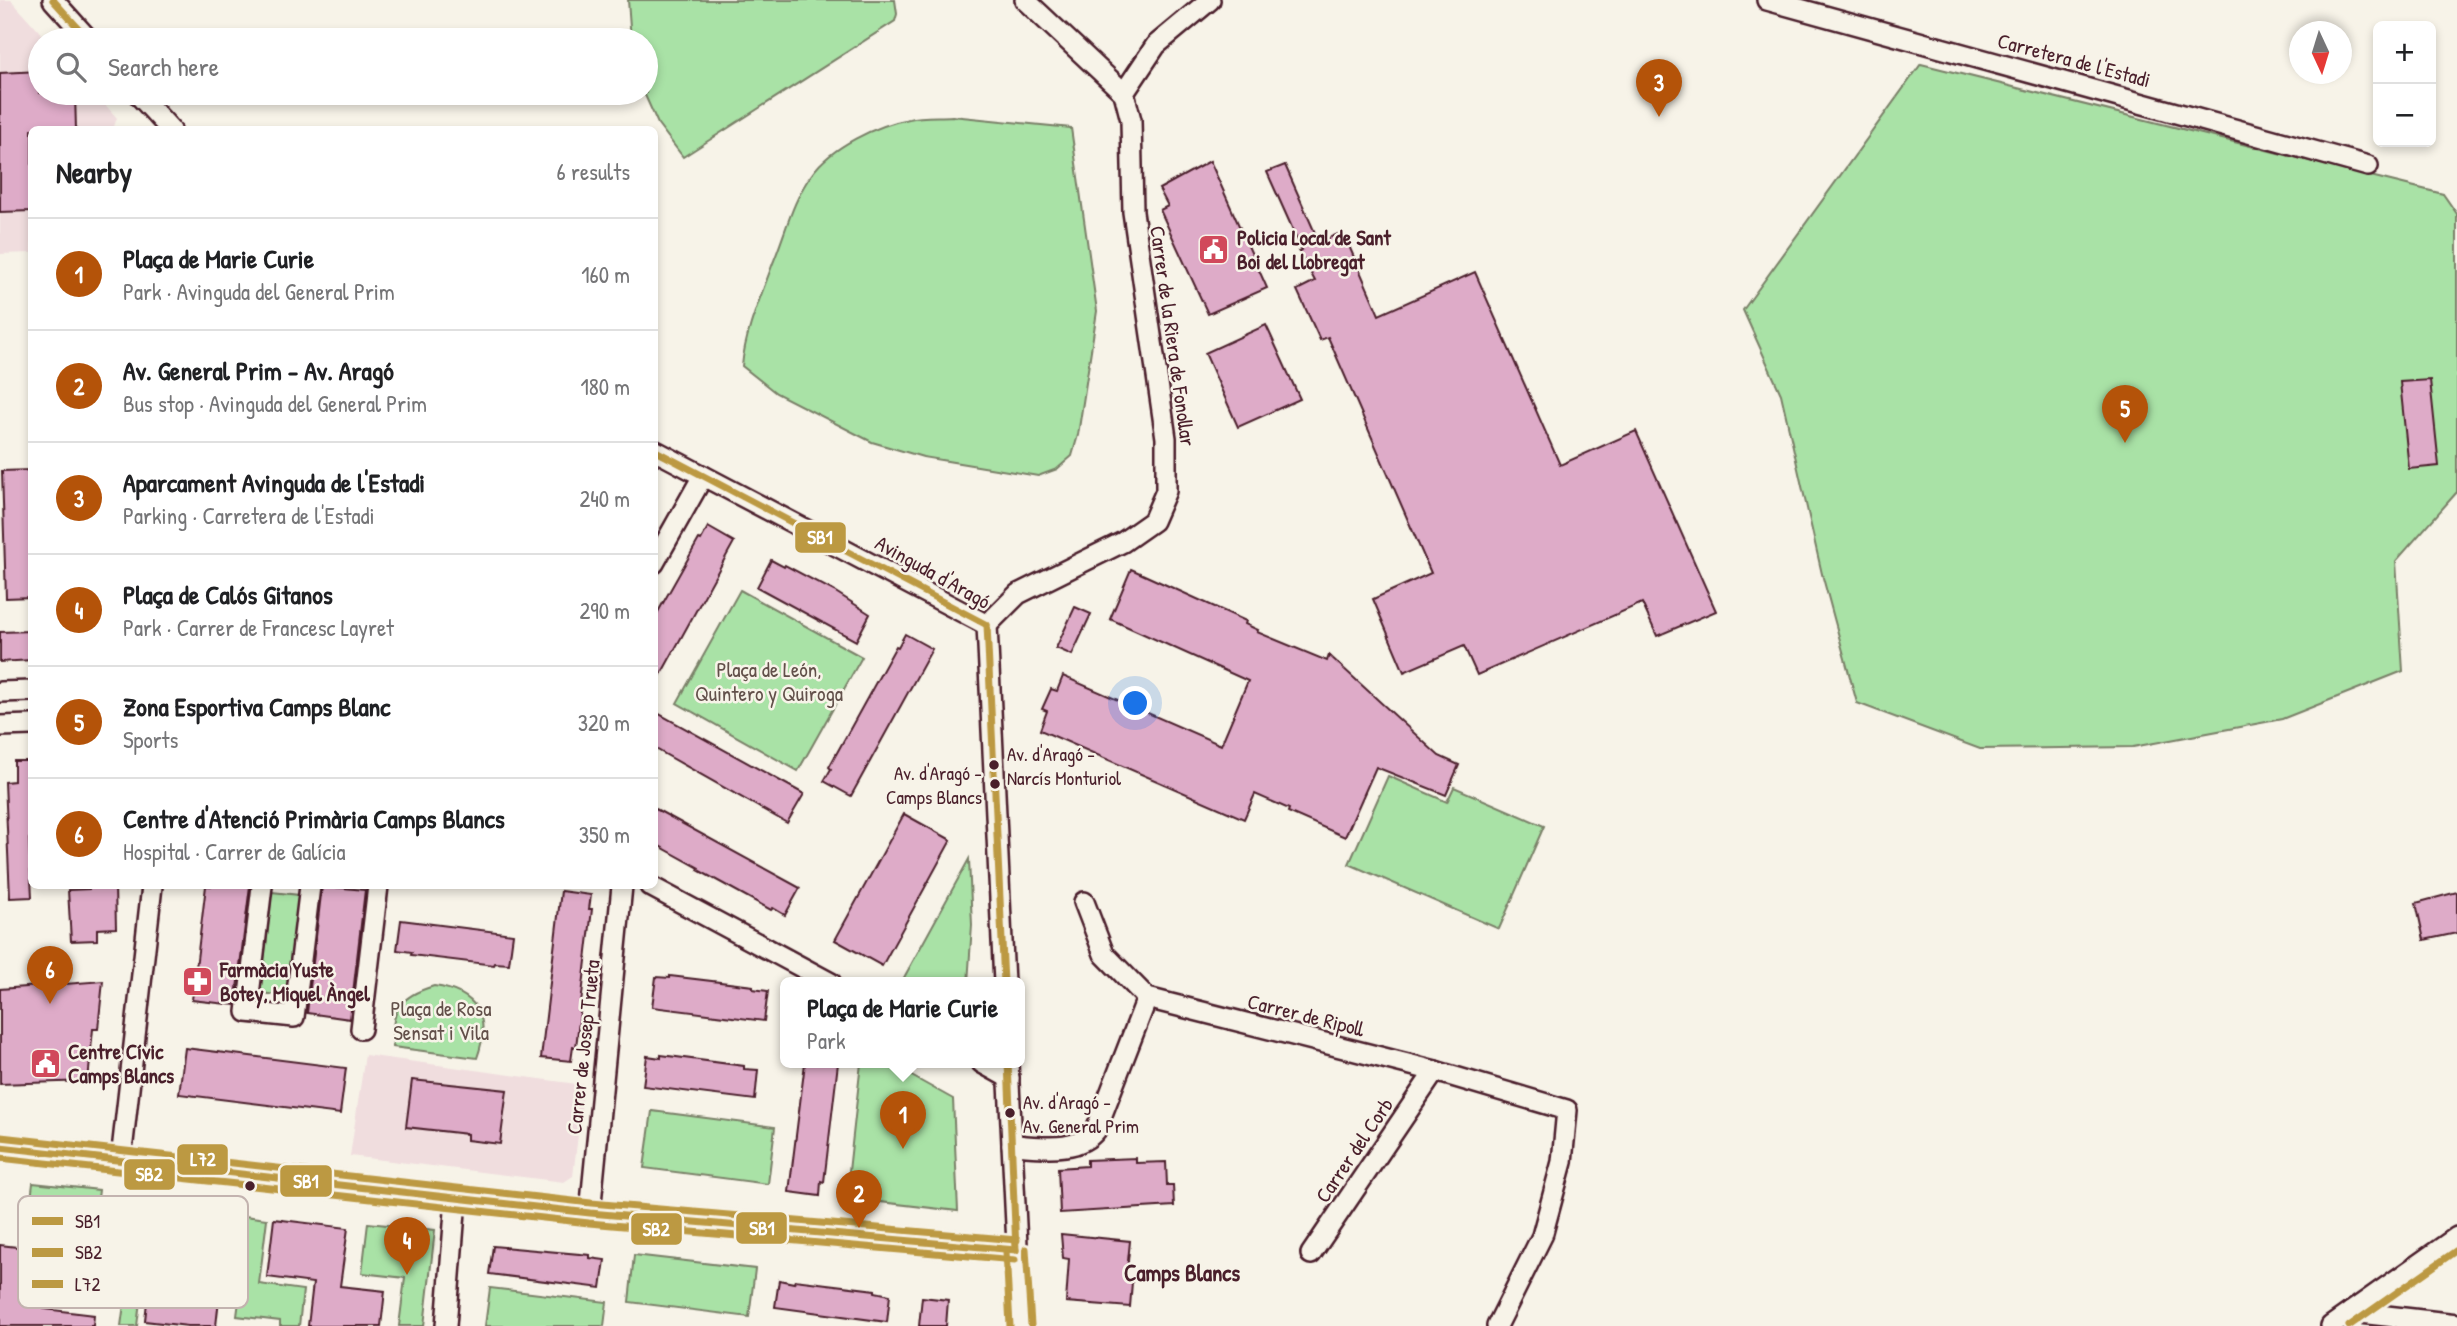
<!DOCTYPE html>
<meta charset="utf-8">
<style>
body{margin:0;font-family:"Patrick Hand",sans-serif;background:#f6f6f6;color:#202124}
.controls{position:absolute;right:21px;top:21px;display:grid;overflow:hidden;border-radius:10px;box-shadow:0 4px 10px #0003}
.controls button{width:63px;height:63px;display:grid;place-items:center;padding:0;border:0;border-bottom:2px solid #e0e0e0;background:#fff;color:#202124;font:35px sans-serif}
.compass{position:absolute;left:2289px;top:21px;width:63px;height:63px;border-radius:50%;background:#fff;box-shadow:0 4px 10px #0003;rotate:176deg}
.you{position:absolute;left:1136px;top:704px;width:24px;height:24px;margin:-18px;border:5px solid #fff;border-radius:50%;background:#1a73e8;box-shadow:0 0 0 10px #1a73e833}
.badge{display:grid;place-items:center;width:46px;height:46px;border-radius:50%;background:#b45309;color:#fff;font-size:23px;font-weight:700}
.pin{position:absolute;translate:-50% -58px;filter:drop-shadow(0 2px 4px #0008)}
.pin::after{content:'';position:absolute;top:37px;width:24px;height:21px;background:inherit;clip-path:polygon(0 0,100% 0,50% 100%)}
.popup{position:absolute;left:780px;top:977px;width:245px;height:91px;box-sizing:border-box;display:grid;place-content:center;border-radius:10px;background:#fff;filter:drop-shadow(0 2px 5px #0005);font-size:23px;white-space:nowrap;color:#757577}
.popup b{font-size:26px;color:#202124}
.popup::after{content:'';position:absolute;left:50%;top:100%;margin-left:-14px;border:14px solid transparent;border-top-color:#fff}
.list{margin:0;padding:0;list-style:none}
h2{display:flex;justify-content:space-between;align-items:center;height:91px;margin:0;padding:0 28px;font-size:30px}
h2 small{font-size:23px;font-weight:400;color:#757577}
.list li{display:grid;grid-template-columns:46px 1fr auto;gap:21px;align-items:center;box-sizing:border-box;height:112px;padding:0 28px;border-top:2px solid #e0e0e0}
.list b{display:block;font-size:26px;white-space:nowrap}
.list p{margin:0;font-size:23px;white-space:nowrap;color:#757577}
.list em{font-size:23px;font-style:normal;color:#757577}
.icon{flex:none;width:38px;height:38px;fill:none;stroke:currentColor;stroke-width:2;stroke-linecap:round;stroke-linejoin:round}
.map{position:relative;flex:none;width:2457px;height:1326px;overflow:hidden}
.search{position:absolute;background:#fff;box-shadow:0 4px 10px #0003;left:28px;top:28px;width:630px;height:77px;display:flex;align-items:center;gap:18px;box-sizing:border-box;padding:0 24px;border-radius:38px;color:#757577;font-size:26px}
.panel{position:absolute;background:#fff;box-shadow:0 4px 10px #0003;left:28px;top:126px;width:630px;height:763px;border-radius:10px}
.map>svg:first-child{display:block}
.built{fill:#f0ddde}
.green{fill:#a9e2a6;stroke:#7a8068;stroke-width:2}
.building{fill:#deabc8;stroke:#4a1f2b;stroke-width:2}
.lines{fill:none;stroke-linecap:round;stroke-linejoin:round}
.street-casing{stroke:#4a1f2b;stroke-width:24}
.street{stroke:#f7f3e8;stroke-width:19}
.bus-1-casing{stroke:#f7f3e8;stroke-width:12}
.bus-2-casing{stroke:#f7f3e8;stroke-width:12}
.bus-3-casing{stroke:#f7f3e8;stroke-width:12}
.bus-1{stroke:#bc9942;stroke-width:7}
.bus-2{stroke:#bc9942;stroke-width:7}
.bus-3{stroke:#bc9942;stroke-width:7}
.bus-dot{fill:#4a1f2b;stroke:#f7f3e8;stroke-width:2.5}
.labels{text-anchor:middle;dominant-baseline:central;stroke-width:5;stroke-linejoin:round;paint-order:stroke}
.bus-label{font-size:19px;fill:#4a1f2b;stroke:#f7f3e8;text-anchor:start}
.street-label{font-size:21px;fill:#4a1f2b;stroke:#f7f3e8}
.poi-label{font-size:21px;font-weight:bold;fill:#4a1f2b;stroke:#f7f3e8;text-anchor:start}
.park-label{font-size:21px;fill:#62504a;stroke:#f7f3e8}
.neighbourhood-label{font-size:23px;font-weight:bold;fill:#4a1f2b;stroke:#f7f3e8}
.key{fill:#f7f3e8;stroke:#c3b3af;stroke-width:2}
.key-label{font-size:19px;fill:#4a1f2b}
.line-badge{stroke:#f7f3e8;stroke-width:2.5}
.badge-label{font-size:19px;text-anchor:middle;font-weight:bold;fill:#fff}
</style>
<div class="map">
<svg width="2457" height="1326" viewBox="0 0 2457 1326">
<rect width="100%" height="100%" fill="#f7f3e8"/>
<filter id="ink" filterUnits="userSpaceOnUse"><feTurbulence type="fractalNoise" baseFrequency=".0143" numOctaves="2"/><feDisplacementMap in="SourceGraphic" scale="14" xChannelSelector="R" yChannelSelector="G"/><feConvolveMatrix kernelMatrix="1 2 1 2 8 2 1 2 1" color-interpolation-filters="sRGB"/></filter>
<g filter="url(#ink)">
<!-- built -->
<g class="built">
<path d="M0,0H11L47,40H40V93H95L117,118L113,129L32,130L31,253L0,254Z"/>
<path d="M365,1055L584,1085L573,1176L564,1182L350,1156Z"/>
</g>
<!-- green -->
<g class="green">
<path d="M628,0H895L897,14L895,21L683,157L658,124L644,93H646V40H631Z"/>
<path d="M1921,64L2443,194L2457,214V492L2396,561L2403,671L2282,719L2133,747L1980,749L1857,703L1822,574L1781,394L1743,310Z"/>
<path d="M952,116L1071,128L1097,311L1078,435L1072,456L1057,469L1038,476L923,457L872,442L776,393L742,366C745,332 761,296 773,263C785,234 793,199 812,174C831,147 877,125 909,119C922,116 938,117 952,116Z"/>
<path d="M740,590L862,657L798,771L677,703Z"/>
<path d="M1388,776L1447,802L1454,787L1544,826L1499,929L1349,864Z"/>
<path d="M969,859L972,925L968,983H901Z"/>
<path d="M272,892L299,895L287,996L260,993Z"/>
<path d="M434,986C477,992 492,1017 477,1058L393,1047C390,1011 399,996 434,986Z"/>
<path d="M861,1063H888L953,1099L958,1211L846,1198Z"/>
<path d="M652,1111L775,1127L768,1184L644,1168Z"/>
<path d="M33,1183L99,1190L86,1300L57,1297L64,1238L27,1233Z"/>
<path d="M205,1211L267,1219L259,1284L303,1290L299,1326H280V1321L237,1316L245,1256L200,1251Z"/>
<path d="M368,1223L435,1230L424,1326H399L405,1278L362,1273Z"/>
<path d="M634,1255L755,1269L749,1317L629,1302Z"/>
<path d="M104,1263L144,1268L137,1326H121L124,1304L100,1301Z"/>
<path d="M490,1288L607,1302L604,1326H485Z"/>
</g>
<!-- building -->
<g class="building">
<path d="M40,71V93H75L76,130H32V211L0,212V73Z"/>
<path d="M1210,161L1267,288L1208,314L1160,210L1168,206L1159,189Z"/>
<path d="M1285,165L1319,242L1343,232L1379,315L1475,272L1560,465L1636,431L1716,611L1657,636L1642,603L1477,675L1464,646L1404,672L1373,599L1431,573L1328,337L1320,340L1297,290L1315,281L1299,251L1302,250L1267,172Z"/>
<path d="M1266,325L1300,399L1238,427L1205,353Z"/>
<path d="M2430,380L2439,466L2409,469L2400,382Z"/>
<path d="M31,470L32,597L6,598L2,471Z"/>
<path d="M708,527L734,542L654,687V619L699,539L701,540Z"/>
<path d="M771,560L784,567L785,565L834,591L870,614L856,641L757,587Z"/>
<path d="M1131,569L1246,621L1245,624L1258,630L1257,632L1327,661L1329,655L1439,756L1459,765L1446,795L1376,767L1345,837L1288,812L1289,809L1255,794L1244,819L1040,730L1047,711L1042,709L1051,689L1057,691L1063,676L1221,745L1248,681L1110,619Z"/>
<path d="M1075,607L1091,614L1072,655L1056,648Z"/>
<path d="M32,631V660L0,662V632Z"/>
<path d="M905,634L932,649L851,796L824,781L831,769L829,767L896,646L898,647Z"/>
<path d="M654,711L804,794L787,823L654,748Z"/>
<path d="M14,761H32V839H29L32,897L10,898L5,782L14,781Z"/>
<path d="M654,808L800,888L785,915L773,908L771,910L698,870L699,868L654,843Z"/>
<path d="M904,814L951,840L882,966L835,940Z"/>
<path d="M89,886H115L116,928L97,929V940L71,941L68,890L89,889Z"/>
<path d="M206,886H250L235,1005L192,1000Z"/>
<path d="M322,886L365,890L350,1019L307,1013Z"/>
<path d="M561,891L591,895L589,909H592L576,1047H573L571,1061L541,1058Z"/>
<path d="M2457,892V933L2424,940L2416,903Z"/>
<path d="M401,920L513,934L509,964L495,963L494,965L411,955L412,952L397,950Z"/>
<path d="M670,976L753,986V989L768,991L764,1021L652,1007L656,977L670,978Z"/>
<path d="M103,981L98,1029H93L88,1081L0,1084V989Z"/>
<path d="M185,1048L346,1068L340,1114L179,1094Z"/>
<path d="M661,1055L744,1066V1069L758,1070L755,1100L643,1086L647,1056L661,1058Z"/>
<path d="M805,1063H838L824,1182L821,1181L820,1196L789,1192Z"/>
<path d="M412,1080L507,1090L500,1144L467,1140V1134L406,1127Z"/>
<path d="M1136,1158V1163L1166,1162L1167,1185H1173L1174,1206L1060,1213L1058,1168L1087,1166V1160Z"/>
<path d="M114,1200L185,1209L177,1267L222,1272L216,1326H188L145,1321L151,1263L106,1258Z"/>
<path d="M274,1219L348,1228L340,1286L385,1291L381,1326H308L313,1283L267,1277Z"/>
<path d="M1061,1234L1130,1241L1126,1281L1132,1282L1130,1307L1066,1302L1069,1259L1063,1258Z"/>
<path d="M0,1245L51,1251L44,1309L94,1315L93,1326H0Z"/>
<path d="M493,1246L590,1255V1258L605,1260L601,1288L489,1274Z"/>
<path d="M779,1280L794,1283L795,1280L875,1290V1292L890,1295L887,1322L775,1307Z"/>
<path d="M922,1297L948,1300L946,1326H919Z"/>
</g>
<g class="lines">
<defs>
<g id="street">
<path d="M53,0L89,40"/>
<path d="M1767,0L2368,166"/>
<path d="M137,93L171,130"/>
<path d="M1124,93L1156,45L1210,0"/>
<path d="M654,450L987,625"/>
<path d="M654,563L703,476"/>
<path d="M987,625L1018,594L1123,542L1153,521L1166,491V438L1133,212L1131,120L1124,93L1025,0"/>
<path d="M987,625L1004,983"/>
<path d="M0,692L32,691"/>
<path d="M0,726L32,725"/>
<path d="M262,886L247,1012L294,1017L310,886"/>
<path d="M650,886L831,983"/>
<path d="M1084,902L1104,954L1147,998L1435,1071L1567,1110L1562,1162L1542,1236L1497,1326"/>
<path d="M361,1029L378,886"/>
<path d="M982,1063L1009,1078"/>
<path d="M1008,1063L1021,1326"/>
<path d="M1012,1145C1039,1146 1077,1154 1096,1130L1147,998"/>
<path d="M0,1147L590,1213L1016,1250"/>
<path d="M121,1160L152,886"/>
<path d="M590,1213L622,886"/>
<path d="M1311,1254L1435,1071"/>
<path d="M2351,1312L2457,1324"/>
<path d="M446,1326L456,1199"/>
<path d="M2331,1326L2457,1237"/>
</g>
</defs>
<!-- street casing -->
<use href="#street" class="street-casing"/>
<!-- street -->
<use href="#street" class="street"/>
<defs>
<g id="bus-1">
<path d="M53,0L89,40"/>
<path d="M654,450L987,625"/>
<path d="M987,625L1004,983"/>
<path d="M1008,1063L1016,1250"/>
<path d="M0,1147L590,1213L1016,1250"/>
</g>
<g id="bus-2">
<path d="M0,1158L589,1223L1015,1260"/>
<path d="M1006,1251L1010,1326"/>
<path d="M2349,1326L2457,1250"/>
</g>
<g id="bus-3">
<path d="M1,1137L591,1203L1017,1240"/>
<path d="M1026,1249L1031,1325"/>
</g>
</defs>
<!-- bus-1 casing -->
<use href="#bus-1" class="bus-1-casing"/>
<!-- bus-2 casing -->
<use href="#bus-2" class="bus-2-casing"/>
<!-- bus-3 casing -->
<use href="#bus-3" class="bus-3-casing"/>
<!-- bus-1 -->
<use href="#bus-1" class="bus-1"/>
<!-- bus-2 -->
<use href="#bus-2" class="bus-2"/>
<!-- bus-3 -->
<use href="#bus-3" class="bus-3"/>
</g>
</g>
<!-- icons -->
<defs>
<symbol id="civic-square" viewBox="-11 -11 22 22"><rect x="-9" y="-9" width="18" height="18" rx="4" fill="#d1495b" stroke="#f7f3e8"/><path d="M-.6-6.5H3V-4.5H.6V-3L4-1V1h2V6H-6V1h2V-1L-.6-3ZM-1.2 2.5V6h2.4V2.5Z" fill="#fff"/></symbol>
<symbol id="pharmacy-square" viewBox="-11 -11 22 22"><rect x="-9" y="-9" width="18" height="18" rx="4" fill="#d1495b" stroke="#f7f3e8"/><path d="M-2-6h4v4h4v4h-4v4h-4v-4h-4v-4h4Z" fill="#fff"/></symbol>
</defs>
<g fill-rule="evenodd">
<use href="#civic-square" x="1196" y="232" width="35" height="35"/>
<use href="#pharmacy-square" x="180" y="964" width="35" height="35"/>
<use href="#civic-square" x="28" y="1046" width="35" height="35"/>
</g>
<!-- markers -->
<g class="bus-dot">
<circle cx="994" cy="765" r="6"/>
<circle cx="995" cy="784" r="6"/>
<circle cx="1010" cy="1113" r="6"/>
<circle cx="250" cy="1186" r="6"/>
</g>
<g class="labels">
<!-- bus labels -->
<g class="bus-label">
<text x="1007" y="754">Av. d'Aragó -<tspan x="1007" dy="24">Narcís Monturiol</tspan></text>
<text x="982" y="773" text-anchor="end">Av. d'Aragó -<tspan x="982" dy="24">Camps Blancs</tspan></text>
<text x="1023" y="1102">Av. d'Aragó -<tspan x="1023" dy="24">Av. General Prim</tspan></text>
</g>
<!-- street labels -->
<g class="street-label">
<text transform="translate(2074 60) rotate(15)">Carretera de l'Estadi</text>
<text transform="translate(1173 336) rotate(82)">Carrer de la Riera de Fonollar</text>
<text transform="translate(933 572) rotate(29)">Avinguda d'Aragó</text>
<text transform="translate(1306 1015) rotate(14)">Carrer de Ripoll</text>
<text transform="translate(583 1047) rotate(-84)">Carrer de Josep Trueta</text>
<text transform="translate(1354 1150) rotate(-56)">Carrer del Corb</text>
</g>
<!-- poi labels -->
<g class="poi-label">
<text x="1237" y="237">Policia Local de Sant<tspan x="1237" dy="24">Boi del Llobregat</tspan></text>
<text x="220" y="969">Farmàcia Yuste<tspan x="220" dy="24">Botey, Miquel Àngel</tspan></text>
<text x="68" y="1051">Centre Cívic<tspan x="68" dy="24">Camps Blancs</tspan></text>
</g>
<!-- park labels -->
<g class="park-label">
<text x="769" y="669">Plaça de León,<tspan x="769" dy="24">Quintero y Quiroga</tspan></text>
<text x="441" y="1008">Plaça de Rosa<tspan x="441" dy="24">Sensat i Vila</tspan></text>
</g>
<!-- neighbourhood labels -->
<g class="neighbourhood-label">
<text x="1182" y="1272">Camps Blancs</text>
</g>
</g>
<!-- legend -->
<rect x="18" y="1196" width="230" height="112" rx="10" class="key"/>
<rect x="32" y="1217" width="31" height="8" fill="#bc9942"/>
<rect x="32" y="1248" width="31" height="9" fill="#bc9942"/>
<rect x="32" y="1280" width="31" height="8" fill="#bc9942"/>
<g class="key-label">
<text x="75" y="1228">SB1</text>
<text x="75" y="1259">SB2</text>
<text x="75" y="1291">L72</text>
</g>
<g class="line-badge">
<rect x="794" y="521" width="53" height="33" rx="7" fill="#bc9942"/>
<rect x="176" y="1143" width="53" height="33" rx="7" fill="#bc9942"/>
<rect x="123" y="1158" width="53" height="33" rx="7" fill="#bc9942"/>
<rect x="279" y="1164" width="54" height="34" rx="7" fill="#bc9942"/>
<rect x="735" y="1211" width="53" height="34" rx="7" fill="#bc9942"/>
<rect x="630" y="1212" width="53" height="34" rx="7" fill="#bc9942"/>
</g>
<g class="badge-label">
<text x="820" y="544">SB1</text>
<text x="203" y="1166">L72</text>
<text x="149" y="1181">SB2</text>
<text x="306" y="1188">SB1</text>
<text x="762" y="1235">SB1</text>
<text x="656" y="1236">SB2</text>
</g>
</svg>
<div class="controls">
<button>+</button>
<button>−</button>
</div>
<svg class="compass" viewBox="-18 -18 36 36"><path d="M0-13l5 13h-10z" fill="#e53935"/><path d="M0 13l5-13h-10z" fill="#757577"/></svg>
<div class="you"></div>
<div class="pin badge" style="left:903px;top:1149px">1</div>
<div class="popup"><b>Plaça de Marie Curie</b>Park</div>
<div class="pin badge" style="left:859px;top:1228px">2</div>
<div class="pin badge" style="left:1659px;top:117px">3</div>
<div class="pin badge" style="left:407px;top:1275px">4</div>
<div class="pin badge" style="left:2125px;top:443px">5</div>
<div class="pin badge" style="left:50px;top:1004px">6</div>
<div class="search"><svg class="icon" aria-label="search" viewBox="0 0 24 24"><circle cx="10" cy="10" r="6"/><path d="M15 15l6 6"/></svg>Search here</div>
<section class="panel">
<h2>Nearby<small>6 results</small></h2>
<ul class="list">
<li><span class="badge">1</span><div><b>Plaça de Marie Curie</b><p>Park · Avinguda del General Prim</p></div><em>160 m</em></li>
<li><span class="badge">2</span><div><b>Av. General Prim - Av. Aragó</b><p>Bus stop · Avinguda del General Prim</p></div><em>180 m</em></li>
<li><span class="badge">3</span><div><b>Aparcament Avinguda de l'Estadi</b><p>Parking · Carretera de l'Estadi</p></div><em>240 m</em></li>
<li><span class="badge">4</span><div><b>Plaça de Calós Gitanos</b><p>Park · Carrer de Francesc Layret</p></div><em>290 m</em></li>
<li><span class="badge">5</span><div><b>Zona Esportiva Camps Blanc</b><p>Sports</p></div><em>320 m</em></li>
<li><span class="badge">6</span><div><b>Centre d'Atenció Primària Camps Blancs</b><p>Hospital · Carrer de Galícia</p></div><em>350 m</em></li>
</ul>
</section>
</div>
